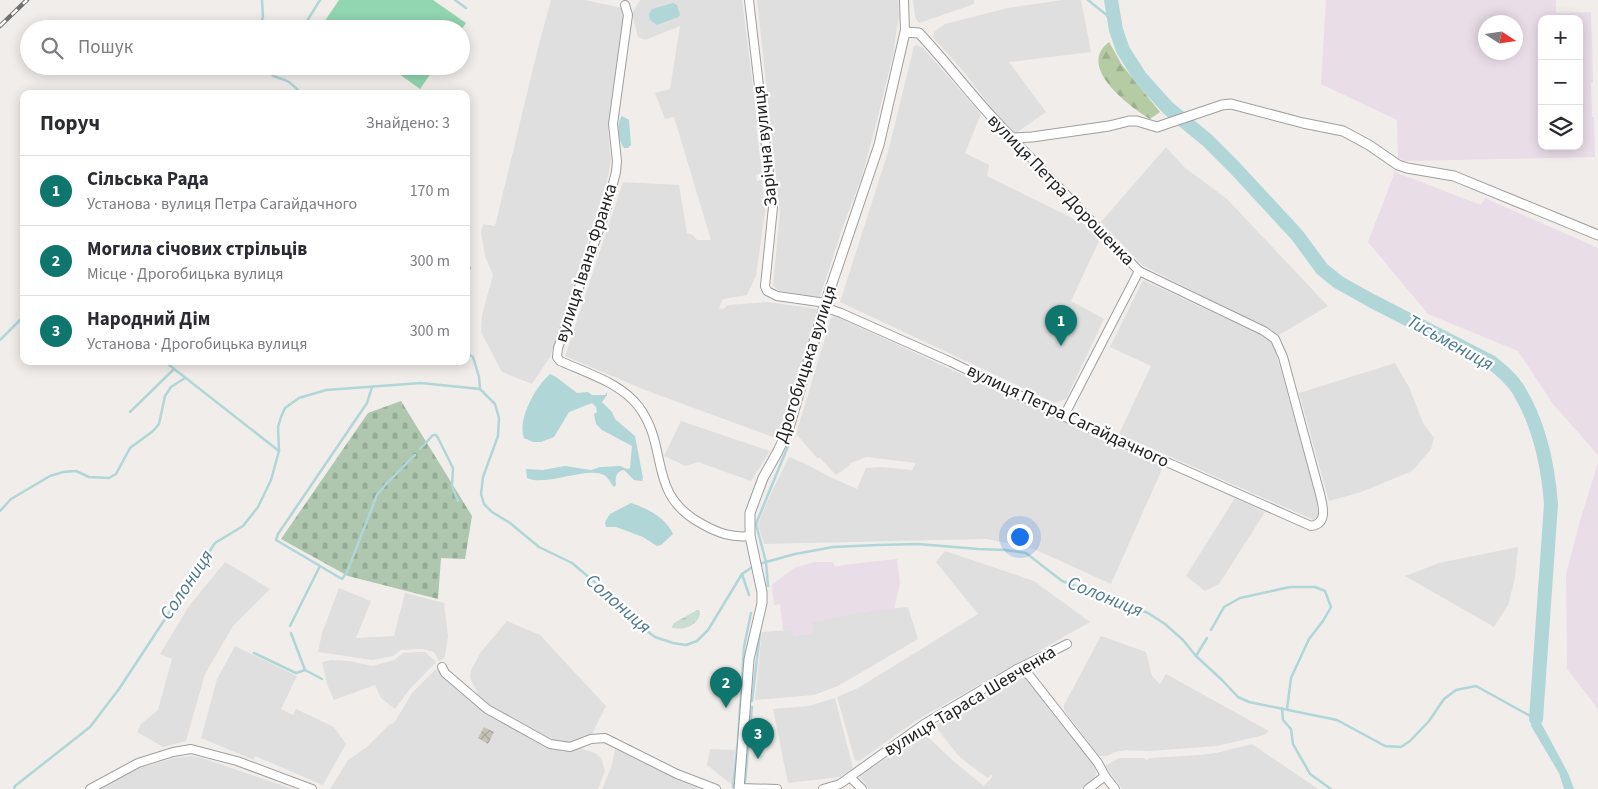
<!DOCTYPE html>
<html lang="uk">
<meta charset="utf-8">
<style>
body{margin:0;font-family:"Source Sans 3",sans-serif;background:#f2f2f3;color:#2b2b33}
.controls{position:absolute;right:15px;top:15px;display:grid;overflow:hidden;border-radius:10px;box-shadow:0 2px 12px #0003}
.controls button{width:45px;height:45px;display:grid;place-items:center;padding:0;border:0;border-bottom:1px solid #e1e1e2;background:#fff;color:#2b2b33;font:25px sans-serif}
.compass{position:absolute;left:1478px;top:15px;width:45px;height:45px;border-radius:50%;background:#fff;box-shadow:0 2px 12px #0003;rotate:102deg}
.you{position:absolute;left:1019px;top:536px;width:18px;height:18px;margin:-12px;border:4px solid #fff;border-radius:50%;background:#1a73e8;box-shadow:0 0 0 8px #1a73e833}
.badge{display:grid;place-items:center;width:32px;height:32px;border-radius:50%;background:#0f766e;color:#fff;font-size:16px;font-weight:700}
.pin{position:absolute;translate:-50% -41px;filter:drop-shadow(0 1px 2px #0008)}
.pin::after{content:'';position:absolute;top:26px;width:18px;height:15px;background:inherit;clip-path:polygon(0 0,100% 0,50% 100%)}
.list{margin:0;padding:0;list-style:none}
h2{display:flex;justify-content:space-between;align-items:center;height:65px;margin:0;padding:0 20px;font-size:21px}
h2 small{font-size:16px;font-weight:400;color:#7c7c81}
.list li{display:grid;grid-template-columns:32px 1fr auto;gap:15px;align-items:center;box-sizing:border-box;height:70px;padding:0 20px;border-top:1px solid #e1e1e2}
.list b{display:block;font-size:19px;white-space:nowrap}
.list p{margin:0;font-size:16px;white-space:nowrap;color:#7c7c81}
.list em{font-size:16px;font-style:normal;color:#7c7c81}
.icon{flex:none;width:28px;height:28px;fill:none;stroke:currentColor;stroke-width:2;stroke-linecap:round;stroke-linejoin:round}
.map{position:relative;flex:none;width:1598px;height:789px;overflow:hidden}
.search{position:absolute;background:#fff;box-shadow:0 2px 12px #0003;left:20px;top:20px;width:450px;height:55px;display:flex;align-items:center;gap:12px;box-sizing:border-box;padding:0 18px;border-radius:28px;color:#7c7c81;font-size:19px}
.panel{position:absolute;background:#fff;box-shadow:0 2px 12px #0003;left:20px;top:90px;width:450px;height:275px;border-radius:10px}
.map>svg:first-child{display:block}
.residential{fill:#e0dfdf}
.industrial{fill:#e9dde8;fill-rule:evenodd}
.construction{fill:url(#construction-cross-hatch)}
.forest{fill:url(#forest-firs)}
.wetland{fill:url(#wetland-marsh)}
.cemetery{fill:url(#cemetery-stones)}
.pitch{fill:#92d5b1}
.water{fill:#b0d6d8}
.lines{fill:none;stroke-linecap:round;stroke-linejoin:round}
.stream{stroke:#b0d6d8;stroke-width:2.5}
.river{stroke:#b0d6d8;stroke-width:14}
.minor-casing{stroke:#9f9f9f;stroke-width:10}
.tertiary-casing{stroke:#9f9f9f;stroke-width:11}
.minor{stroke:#fff;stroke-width:8}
.tertiary{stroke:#fff;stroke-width:9}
.rail-casing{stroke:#707070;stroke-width:4.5}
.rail{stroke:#fff;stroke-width:2.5;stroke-dasharray:8;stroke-linecap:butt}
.labels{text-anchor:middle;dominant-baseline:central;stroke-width:4.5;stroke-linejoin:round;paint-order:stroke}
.street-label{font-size:18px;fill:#222;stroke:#fff}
.water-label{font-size:19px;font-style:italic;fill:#4e7a90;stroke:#fff}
</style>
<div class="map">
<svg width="1598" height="789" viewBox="0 0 1598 789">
<defs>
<pattern id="construction-cross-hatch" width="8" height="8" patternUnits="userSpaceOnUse" patternTransform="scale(1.25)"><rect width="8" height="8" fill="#c4c2b6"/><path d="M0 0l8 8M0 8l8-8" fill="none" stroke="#a8a69c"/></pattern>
<pattern id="forest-firs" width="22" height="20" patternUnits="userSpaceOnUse" patternTransform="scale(1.25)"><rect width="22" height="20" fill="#b5cba4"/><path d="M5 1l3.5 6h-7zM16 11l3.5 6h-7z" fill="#9bae8d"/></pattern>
<pattern id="wetland-marsh" width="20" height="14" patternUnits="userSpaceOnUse" patternTransform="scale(1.25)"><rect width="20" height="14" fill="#c9ddd0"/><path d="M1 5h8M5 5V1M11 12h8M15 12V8" fill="none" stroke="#acbdb2"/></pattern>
<pattern id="cemetery-stones" width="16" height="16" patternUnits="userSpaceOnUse" patternTransform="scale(1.25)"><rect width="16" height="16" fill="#aec7ae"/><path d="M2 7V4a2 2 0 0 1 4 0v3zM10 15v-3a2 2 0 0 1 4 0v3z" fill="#95ab95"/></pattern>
</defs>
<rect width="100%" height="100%" fill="#f1edea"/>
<!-- residential -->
<g class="residential">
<path d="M551,0H585L622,8L625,16L608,130L611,161L606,185L550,357L532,384L502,372L481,332L482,315L493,275L485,256L481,232L483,224L495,226L537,52Z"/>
<path d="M640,0H742L758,125H756L762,173L756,175L757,181L762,180L765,211L756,276L747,295L723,299L719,308L723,309L728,305L767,302L817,309L791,403L784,428L778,439L645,390L565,356L623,182L679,185L687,233L693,235L697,240H711L674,117L665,119L655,93L670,89L680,26L645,40L638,37L632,13Z"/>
<path d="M757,0H898L899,14L893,55L875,128L861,179L843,226L820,297L779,291L773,286L780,212Z"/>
<path d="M913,0H974V4L919,23L915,17Z"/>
<path d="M1063,0H1081L1091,52L1009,62L1046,112L1016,133L1008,129L963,71L933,37L934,32L945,24L1008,8Z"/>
<path d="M917,45L923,48L981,114L965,153L989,165L987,176L1096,230L1100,239L1071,301L1104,319L1066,399L1055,403L840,302L888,152L914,46Z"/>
<path d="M1166,147L1184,167L1227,199L1328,306L1279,335L1142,265L1101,222Z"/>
<path d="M1143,280L1270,339L1273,343L1316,494L1318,519L1316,521L1119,434L1151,366L1110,347Z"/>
<path d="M835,316L1163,467L1111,584L1034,549L987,539L764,544L758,524L771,493L789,457L806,464L830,477L857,489L866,468L881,467L912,470L916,463L866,457L851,463L849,466L836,475L819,457L818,459L796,434L831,318Z"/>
<path d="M1395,363L1409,387L1423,423L1434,438L1431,449L1415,468L1410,472L1361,492L1329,501L1299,393Z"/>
<path d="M681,421L770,451L751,481L698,462L686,466L664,456Z"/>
<path d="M1235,498L1265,512L1219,584L1205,591L1186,576Z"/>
<path d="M1518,547L1515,578L1508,605L1494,627L1405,576L1439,563Z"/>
<path d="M945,551L1034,581L1090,622L917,720L859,761L855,760L837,697L858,688L978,614L936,562Z"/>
<path d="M225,562L270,589L233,626L205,674L186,741L163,747L137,732L141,724L158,710L172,659L160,654L189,606Z"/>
<path d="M339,588L371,601L356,638L394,636L405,593L444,603L448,636L445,657L439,661L434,652L422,649L401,650L393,656L372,660L318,652L322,633Z"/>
<path d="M908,607L918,639L838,686L814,695L755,700L762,632L788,630L793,631L794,636L812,633V622L859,612Z"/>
<path d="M507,621L540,635L606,706L592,734L577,743H557L528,729L481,700L470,678L471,670L481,652Z"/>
<path d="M1101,636L1146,652L1152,676L1160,684L1166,674L1269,731L1264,735L1217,746L1149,751L1126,750L1115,752L1107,756H1099L1064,710V705Z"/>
<path d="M235,646L297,676L281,709L293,715L296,709L334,727L346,744L323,785L255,756L254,760L201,738L217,679Z"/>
<path d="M419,652H425L436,662L409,690L395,709L381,698L375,685L334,700L327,684L322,662L331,660L349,661L372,666L394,660L403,653Z"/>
<path d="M436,669L474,702L473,704L537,742L563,752L580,748L595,753L601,758L605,771L598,789H330L348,760L367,747L390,724L394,723L412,693Z"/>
<path d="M1024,677L1050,707L1056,718L1073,736L1095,766L1096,774L1093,780L1081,789H869L859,776L924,733L951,759L984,786L993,776L991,775L988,778L985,776L967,763L957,754L935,726L948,717Z"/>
<path d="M835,698L853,768L840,777L788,783L773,709L809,706Z"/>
<path d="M1252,744L1318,789H1122L1105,766L1119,758H1144L1146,760L1150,758L1199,755L1216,753Z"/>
<path d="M615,749L685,783L702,789H602L612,765Z"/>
<path d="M710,749L735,750L732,785L707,765Z"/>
<path d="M192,756L202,758L293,789H98L140,768L174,758Z"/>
</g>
<!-- industrial -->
<g class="industrial">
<path d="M1326,0H1556V13L1591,12L1593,82L1591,83L1592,117H1594L1595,157L1405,161L1398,158L1397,120L1321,84ZM1542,19H1579V146H1542ZM1486,22H1516V52H1486Z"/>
<path d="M1395,172L1481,205L1485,198L1598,248V455L1553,404L1518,351L1428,314L1368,242Z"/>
<path d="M1598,463V709L1567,669L1566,574L1580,521Z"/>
<path d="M897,559L900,583L894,609L859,612L813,622V633L793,636L792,631L783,630L780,604L774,605L772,585L794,568L815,562H833L835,567L843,565Z"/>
</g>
<!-- construction -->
<path class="construction" d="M484,727L494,732L488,744L478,738Z"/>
<!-- forest -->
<path class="forest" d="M1109,42L1122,65L1160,112L1150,119C1129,106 1076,67 1109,42Z"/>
<!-- wetland -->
<path class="wetland" d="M697,610L700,611C701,624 683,632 672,627L674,623Z"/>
<!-- cemetery -->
<path class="cemetery" d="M401,401L472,516L465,559L441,558L438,599L348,576L281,539L368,413Z"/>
<!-- pitch -->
<g class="pitch">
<path d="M339,0H433L466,23L461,30L334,29L324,22Z"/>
<path d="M388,66H436L420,89Z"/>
</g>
<!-- water -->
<g class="water">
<path d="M673,3L677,5L680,15L678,17L657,25L650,20L649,14L652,9Z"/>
<path d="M622,116L629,120L631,145L628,148H624C618,141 616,123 622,116Z"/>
<path d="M550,374L556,377L577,393L588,392L592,395H605L607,392V395L602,402L612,412L615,419L635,436L643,478L642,481L634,480L624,470C616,471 615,478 616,485L614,487C611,484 609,478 604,475C587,466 545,487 527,478L526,469L543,470L565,466L591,470L600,467L620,466L627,469L630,468L632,446L602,430L596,424L594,414L597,412L596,407L592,403L569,412L554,437L541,442H533L524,438C517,419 536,386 550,374Z"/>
<path d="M631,503C647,508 666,518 673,534L661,545L657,546L643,537L616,527H606L605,522L610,514Z"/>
<path d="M1536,696L1539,719L1568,773L1574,789H1564L1559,773L1531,726Z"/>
</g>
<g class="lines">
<!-- stream -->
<g class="stream">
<path d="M455,0L466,8"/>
<path d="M1088,0L1114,21"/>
<path d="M259,29L263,17L262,0"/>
<path d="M302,29L320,0"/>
<path d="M266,66C275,82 277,75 289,82C293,85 298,90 302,94"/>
<path d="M466,262L470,268L466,275"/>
<path d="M0,340L24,316"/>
<path d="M466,353L473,357L479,377L480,389"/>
<path d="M813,360L826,319"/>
<path d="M164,361L279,451"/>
<path d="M372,387L367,403L278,534L276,540L342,579L347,572L377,495L386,484L415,455"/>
<path d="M130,412L174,369"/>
<path d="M791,437L793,428"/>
<path d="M420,449L433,435H436L438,438L453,468L452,486L458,501"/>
<path d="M0,511L11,499L50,476L63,472L76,471L89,477L109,478L116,474L130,448L153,431L159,424L165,396L171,387L185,378"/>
<path d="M759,564L795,554L833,547L877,545L918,544L978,549L1005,550L1026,553L1062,581L1148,613L1165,624L1183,640L1196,656L1222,680L1238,697L1249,702L1337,720L1385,746L1401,747L1410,741L1429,721L1444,699L1456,690L1476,686L1534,718"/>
<path d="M742,574L749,595"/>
<path d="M768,586L766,562L756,524L788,446"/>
<path d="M290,626L320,566"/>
<path d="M1211,630L1224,607L1240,598L1290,587H1315L1325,591L1331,607L1323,621L1309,639L1291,678L1287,709"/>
<path d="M291,633L305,670L322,679"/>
<path d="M254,653L296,673L305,670"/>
<path d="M1196,656L1207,638"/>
<path d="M752,701L760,633"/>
<path d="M1282,708L1283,720L1291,729L1293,744L1310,774L1331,789"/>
<path d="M745,782L752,707"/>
<path d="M733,787L738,740L744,647L751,613"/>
<path d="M14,789L15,786L90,727L119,689L215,543L243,526L258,507L271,480L279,451L278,427L281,417L285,408L299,398L326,390L421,383L480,389L495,404L499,418L498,436L483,477L481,494L484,504L492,512L510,523L539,547L572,563L597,584L625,614L655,637L673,643L686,645L697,641L708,630L742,574L754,566"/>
</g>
<!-- river -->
<path class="river" d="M1111,0L1116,30L1123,50L1140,77L1168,108L1207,140L1235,168L1297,235L1322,269L1338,282L1372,301L1491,362C1501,370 1511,378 1518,389C1539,423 1548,465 1551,504L1536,719"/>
<defs>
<g id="minor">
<path d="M749,0L773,207L765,286L767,291L777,296L826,303"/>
<path d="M904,0L905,32"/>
<path d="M625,5L628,15L613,124L617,161L616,172L607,207L558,348L557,357L560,361C587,373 621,383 639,407C670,449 646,494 702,524C718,533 732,538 750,536"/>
<path d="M824,307L841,313L951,362L1056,413L1311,526C1328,524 1323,506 1320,494L1283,357L1275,339L1264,331L1139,271L1012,138"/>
<path d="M1064,416L1139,271"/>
<path d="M442,667L445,673L487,709L550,744L570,747L591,739L605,738L677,774L716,789"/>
<path d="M1017,669L1029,675L1098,763L1105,776L1115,789"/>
<path d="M850,777L862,789"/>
<path d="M739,788L777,789"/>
<path d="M90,789L138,763L173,752L191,749L237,761L312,789"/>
<path d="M823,789L840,784L924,724L1017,669L1067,644"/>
<path d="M1088,789L1105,776"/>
</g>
<path id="tertiary" d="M739,789L749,659L762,603V592L750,536V513L763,478L778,451L789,428L824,307L879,145L905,32L919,33C951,67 978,105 1012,138L1032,137L1109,126L1129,121H1137L1157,127L1222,105L1231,104L1303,123L1343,131L1369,145L1398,165L1407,168L1454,176L1598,235"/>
</defs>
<!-- minor casing -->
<use href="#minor" class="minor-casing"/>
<!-- tertiary casing -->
<use href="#tertiary" class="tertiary-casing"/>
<!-- minor -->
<use href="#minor" class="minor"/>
<!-- tertiary -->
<use href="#tertiary" class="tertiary"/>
<defs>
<path id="rail" d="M0,26L27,0"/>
</defs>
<!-- rail casing -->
<use href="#rail" class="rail-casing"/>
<!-- rail -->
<use href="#rail" class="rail"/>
</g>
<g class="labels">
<!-- street labels -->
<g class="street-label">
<text transform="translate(765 146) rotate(-96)">Зарічна вулиця</text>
<text transform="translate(1061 190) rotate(46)">вулиця Петра Дорошенка</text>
<text transform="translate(586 263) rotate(-72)">вулиця Івана Франка</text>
<text transform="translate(806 364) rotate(-72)">Дрогобицька вулиця</text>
<text transform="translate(1068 416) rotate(25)">вулиця Петра Сагайдачного</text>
<text transform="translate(970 701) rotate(-31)">вулиця Тараса Шевченка</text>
</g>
<!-- water labels -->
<g class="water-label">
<text transform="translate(1450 343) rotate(29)">Тисьмениця</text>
<text transform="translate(187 585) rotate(-56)">Солониця</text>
<text transform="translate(1105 597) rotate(22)">Солониця</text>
<text transform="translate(618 604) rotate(41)">Солониця</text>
</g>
</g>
</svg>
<div class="controls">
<button>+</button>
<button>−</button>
<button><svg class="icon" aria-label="layers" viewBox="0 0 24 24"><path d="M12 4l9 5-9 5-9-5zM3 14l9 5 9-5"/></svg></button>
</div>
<svg class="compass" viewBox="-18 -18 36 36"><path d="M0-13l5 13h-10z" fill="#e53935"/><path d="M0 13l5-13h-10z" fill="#7c7c81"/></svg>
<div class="you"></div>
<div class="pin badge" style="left:1061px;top:346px">1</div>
<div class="pin badge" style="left:726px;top:708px">2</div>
<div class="pin badge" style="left:758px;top:759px">3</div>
<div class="search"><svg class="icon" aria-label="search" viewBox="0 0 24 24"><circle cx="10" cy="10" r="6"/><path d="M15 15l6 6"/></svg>Пошук</div>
<section class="panel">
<h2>Поруч<small>Знайдено: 3</small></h2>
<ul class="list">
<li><span class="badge">1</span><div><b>Сільська Рада</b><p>Установа · вулиця Петра Сагайдачного</p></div><em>170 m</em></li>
<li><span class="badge">2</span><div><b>Могила січових стрільців</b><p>Місце · Дрогобицька вулиця</p></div><em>300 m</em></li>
<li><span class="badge">3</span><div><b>Народний Дім</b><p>Установа · Дрогобицька вулиця</p></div><em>300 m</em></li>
</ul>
</section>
</div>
